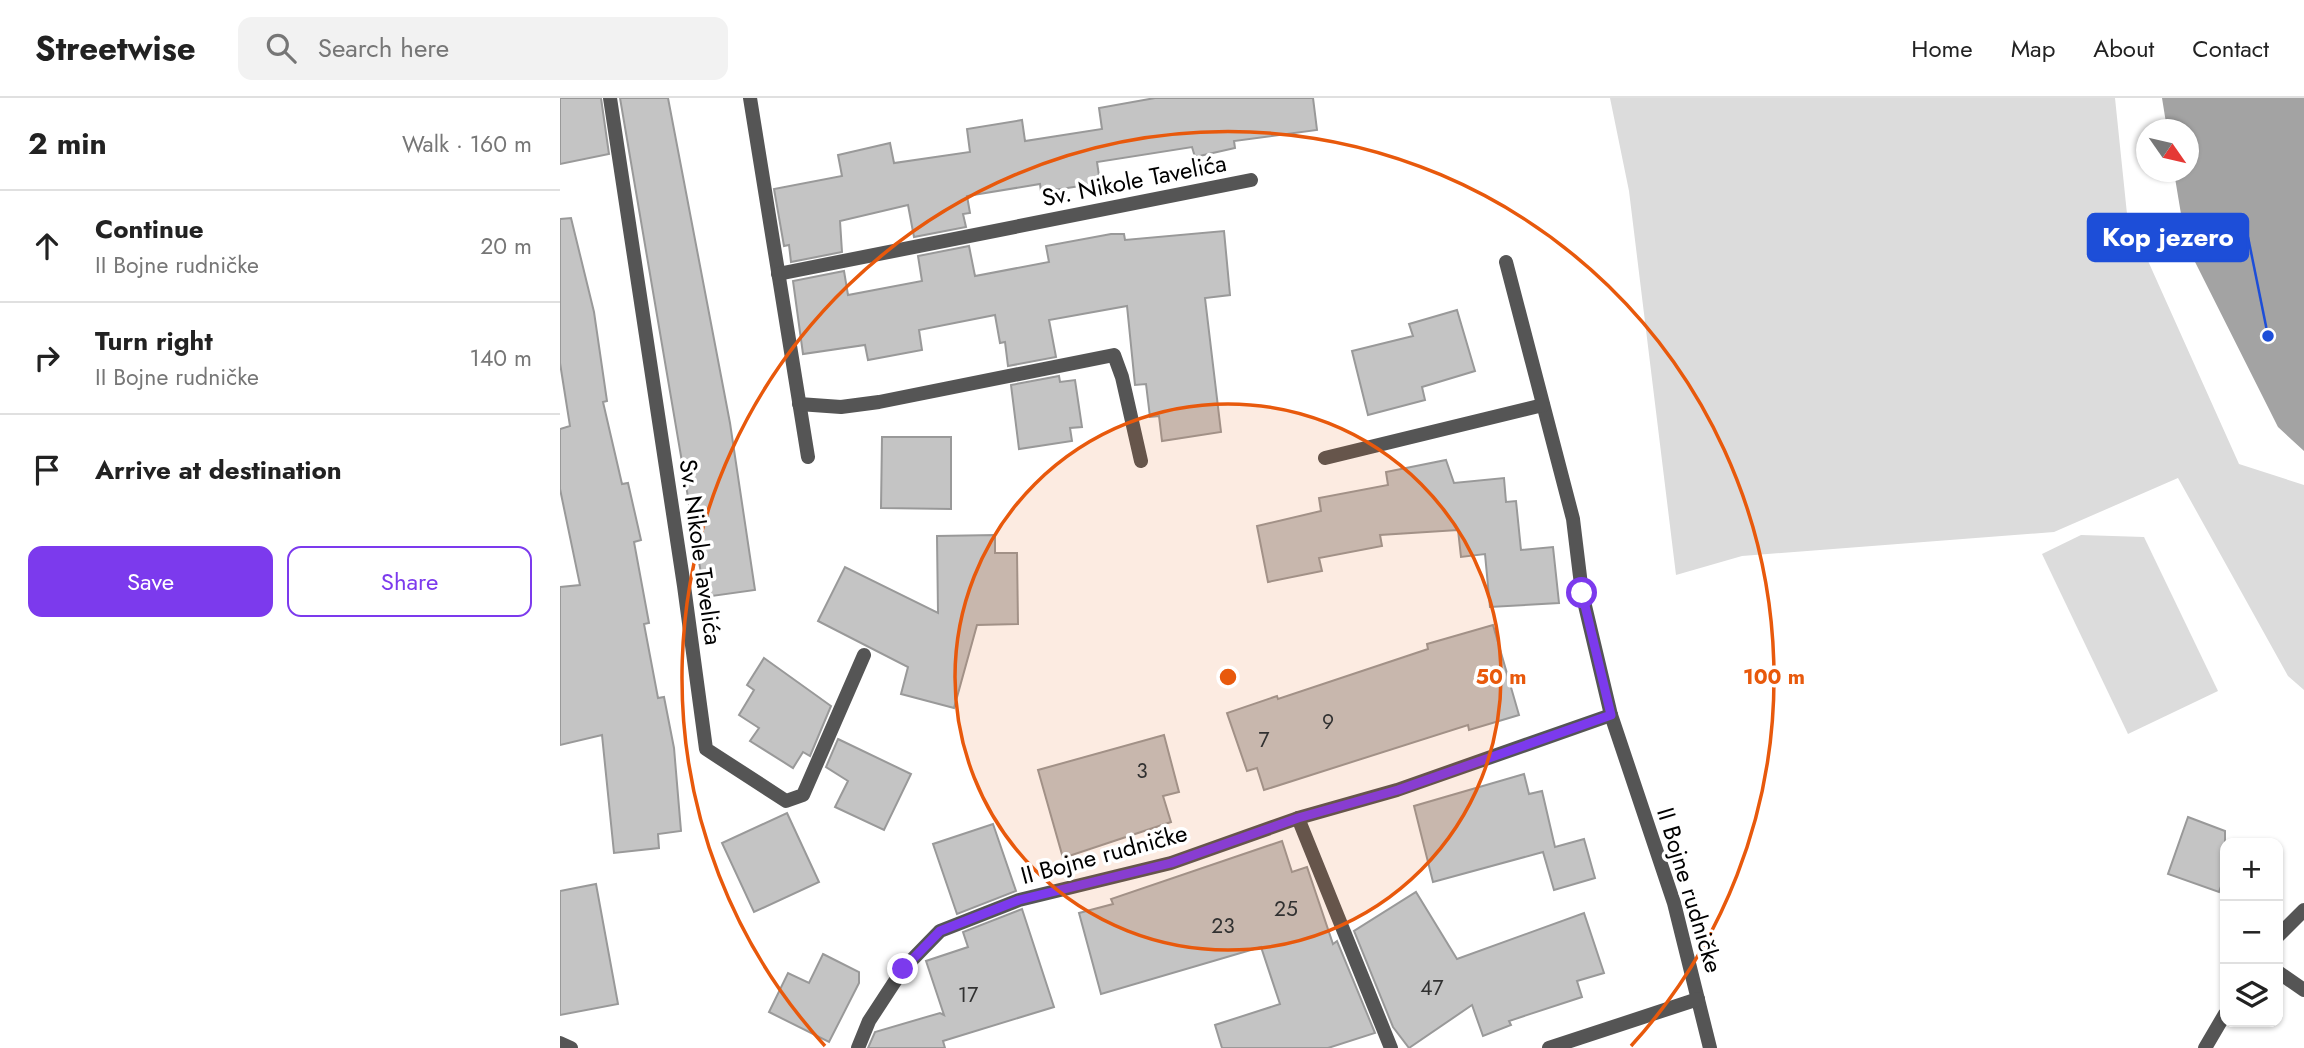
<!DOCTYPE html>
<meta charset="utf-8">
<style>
body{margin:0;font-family:Jost,sans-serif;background:#f2f2f2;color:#222}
.controls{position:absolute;right:21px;bottom:21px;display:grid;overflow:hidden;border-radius:14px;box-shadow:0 2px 5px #0004}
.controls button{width:63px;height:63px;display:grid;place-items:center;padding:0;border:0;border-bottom:2px solid #e0e0e0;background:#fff;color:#222;font:35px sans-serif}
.compass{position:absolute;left:1576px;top:21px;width:63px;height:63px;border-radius:50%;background:#fff;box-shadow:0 2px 5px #0004;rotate:124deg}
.stop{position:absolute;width:21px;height:21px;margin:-16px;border:5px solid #7c3aed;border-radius:50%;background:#fff}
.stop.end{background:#7c3aed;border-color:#fff;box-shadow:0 2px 7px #0008}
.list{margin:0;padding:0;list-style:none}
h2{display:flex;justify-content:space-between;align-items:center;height:91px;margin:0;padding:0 28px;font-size:30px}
h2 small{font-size:23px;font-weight:400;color:#767676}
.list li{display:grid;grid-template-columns:46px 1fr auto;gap:21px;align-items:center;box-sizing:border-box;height:112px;padding:0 28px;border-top:2px solid #e0e0e0}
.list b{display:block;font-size:26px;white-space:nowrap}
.list p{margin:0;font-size:23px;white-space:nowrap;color:#767676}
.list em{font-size:23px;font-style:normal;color:#767676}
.actions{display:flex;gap:14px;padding:21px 28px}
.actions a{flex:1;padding:16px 0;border:2px solid #7c3aed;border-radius:14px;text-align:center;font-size:24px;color:#7c3aed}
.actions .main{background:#7c3aed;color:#fff}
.icon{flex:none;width:38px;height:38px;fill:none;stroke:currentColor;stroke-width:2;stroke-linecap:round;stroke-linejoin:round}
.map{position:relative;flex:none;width:1744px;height:950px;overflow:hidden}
header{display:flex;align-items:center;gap:42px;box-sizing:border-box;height:98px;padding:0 35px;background:#fff;border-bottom:2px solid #e0e0e0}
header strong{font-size:33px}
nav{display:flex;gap:38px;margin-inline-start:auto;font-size:24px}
.search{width:490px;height:63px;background:#f2f2f2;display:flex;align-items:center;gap:18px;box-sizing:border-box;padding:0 24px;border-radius:14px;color:#767676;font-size:26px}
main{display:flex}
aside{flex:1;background:#fff}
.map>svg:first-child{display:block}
.green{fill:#dcdcdc}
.water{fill:#a3a3a3}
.building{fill:#c4c4c4;stroke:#999;stroke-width:2}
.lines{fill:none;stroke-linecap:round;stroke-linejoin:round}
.minor{stroke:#555;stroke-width:14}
.tertiary{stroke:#555;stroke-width:14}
.route{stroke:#7c3aed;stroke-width:9}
.ring{fill:none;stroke:#e8590c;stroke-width:3.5}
.labels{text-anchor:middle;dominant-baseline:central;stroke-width:7;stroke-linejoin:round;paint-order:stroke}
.number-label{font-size:21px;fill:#313131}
.street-label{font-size:24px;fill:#000;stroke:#fff}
.centre{fill:#e8590c;stroke:#fff;stroke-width:3.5}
.ring-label{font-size:21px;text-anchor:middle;font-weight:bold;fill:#e8590c;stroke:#fff;stroke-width:7;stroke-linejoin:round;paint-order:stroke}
.leader{fill:none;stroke:#1d4ed8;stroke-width:2.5}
.callout-dot{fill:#1d4ed8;stroke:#fff;stroke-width:2.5}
.callout{fill:#1d4ed8;stroke:#1d4ed8;stroke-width:2.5}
.callout-label{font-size:26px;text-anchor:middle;font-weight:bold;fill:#fff}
</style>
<header>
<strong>Streetwise</strong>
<div class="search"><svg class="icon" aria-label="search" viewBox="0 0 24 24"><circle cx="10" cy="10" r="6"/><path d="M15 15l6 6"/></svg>Search here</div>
<nav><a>Home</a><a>Map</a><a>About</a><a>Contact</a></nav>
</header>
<main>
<aside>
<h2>2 min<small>Walk · 160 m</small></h2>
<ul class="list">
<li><svg class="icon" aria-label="ahead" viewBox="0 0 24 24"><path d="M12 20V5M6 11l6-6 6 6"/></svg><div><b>Continue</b><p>II Bojne rudničke</p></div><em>20 m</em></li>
<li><svg class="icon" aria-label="right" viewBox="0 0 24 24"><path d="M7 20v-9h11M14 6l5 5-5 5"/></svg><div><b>Turn right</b><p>II Bojne rudničke</p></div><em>140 m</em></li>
<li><svg class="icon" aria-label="arrive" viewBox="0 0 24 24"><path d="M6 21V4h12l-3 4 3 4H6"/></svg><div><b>Arrive at destination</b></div></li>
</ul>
<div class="actions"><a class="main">Save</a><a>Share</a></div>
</aside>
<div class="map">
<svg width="1744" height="950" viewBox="0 0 1744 950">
<rect width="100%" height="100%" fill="#fff"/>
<!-- green -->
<g class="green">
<path d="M1050,0H1555L1567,116L1679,366L1744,387V592L1728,578L1618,380L1494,434L1182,458L1116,477L1069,93Z"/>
<path d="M1521,437L1584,439L1658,593L1568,636L1482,456Z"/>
</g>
<!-- water -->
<path class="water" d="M1602,0H1744V353L1718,329L1626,146L1614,74H1629V32L1607,31Z"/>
<!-- building -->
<g class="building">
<path d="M0,0H41L49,56L0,66Z"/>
<path d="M60,0H108L170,325L195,492L145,499Z"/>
<path d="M595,0H753L757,32L674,43L675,50L635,59L632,49L537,64L540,85L481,94L480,86L407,98L410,115L403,116L406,129L354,139L348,107L280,123L282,154L231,164L229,147L224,148L214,91L282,78L278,57L330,45L334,65L410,54L407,31L462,22L465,43L542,31L539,10Z"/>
<path d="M11,120L34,214L47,303L43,304L62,386L68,385L81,442L74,444L89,525L84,526L98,600L104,599L114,650L121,733L98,736L99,750L54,755L42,637L0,647V489L20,487L0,391V331L10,328L0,265V121Z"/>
<path d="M664,133L670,197L645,200L661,334L602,343L599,318L590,319L586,286L575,287L567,208L489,222L496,259L448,268L445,244L440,245L435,217L359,232L362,252L308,262L305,247L243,256L233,183L284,173L288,197L362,183L358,158L409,148L415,178L489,164L486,148L551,136H564L565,142Z"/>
<path d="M897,212L915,273L862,289L865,302L808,317L792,253L853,238L849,226Z"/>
<path d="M499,278L500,284L515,282L522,329L510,330L512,343L459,351L451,287Z"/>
<path d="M322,339H391V411L321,410Z"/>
<path d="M886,362L894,385L944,380L946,404L956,403L961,452L993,449L999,505L930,509L925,456L901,459L898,432L820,437L822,448L759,460L762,473L708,484L697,428L761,413L759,400L828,387L826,374Z"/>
<path d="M435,437V455H457L458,526L417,527L394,610L341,596L348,569L258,523L285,469L378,515L377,438Z"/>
<path d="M933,527L959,617L909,632L908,627L704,692L697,670L687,673L667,615L717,598L718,601L868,551L867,546Z"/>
<path d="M204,560L271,608L250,658L243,654L233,670L190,643L199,630L179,617L194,592L187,587Z"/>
<path d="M604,637L619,694L603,698L611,724L503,760L478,672Z"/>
<path d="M278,641L351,676L324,732L275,709L288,683L266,669Z"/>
<path d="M964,676L969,696L982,693L995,749L1024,741L1035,780L994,792L983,754L873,784L854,708Z"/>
<path d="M227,715L259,784L194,814L162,745Z"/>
<path d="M1628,719L1665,733V777L1659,794L1608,776Z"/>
<path d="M433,726L456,793L397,816L373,746Z"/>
<path d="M722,743L732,774L747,769L773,846L777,843L815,935L768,950H662L655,927L720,906L701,849L541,896L519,815L553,806L551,801Z"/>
<path d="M36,786L58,906L0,917V793Z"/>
<path d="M856,794L897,861L1024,815L1044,875L1017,883L1022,899L949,923L951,927L923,938L912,907L849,950L833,929L794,833Z"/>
<path d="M462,811L494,909L383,943L385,950H308L315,934L380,915L384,917L366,863L408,849L403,834Z"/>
<path d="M263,856L299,874V885L269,944L209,914L228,875L249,885Z"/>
</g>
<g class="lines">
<!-- minor -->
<g class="minor">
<path d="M50,0L124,488L146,651L226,703L243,697L304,557"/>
<path d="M190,0L248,359"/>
<path d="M946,164L1013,421L1022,495L1051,617L1114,805L1150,950"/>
<path d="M218,176L691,82"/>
<path d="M239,306L281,309L319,304L554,257L562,279L581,363"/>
<path d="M765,360L983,307"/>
<path d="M738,720L831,950"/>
<path d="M1718,838L1744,812"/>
<path d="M1718,874L1744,892"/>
<path d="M298,950L309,923L343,871L380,833L459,802L611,765L738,720L837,692L1051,617"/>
<path d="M989,950L1138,901"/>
<path d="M1645,950L1665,916"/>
</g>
<!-- tertiary -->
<path class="tertiary" d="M0,945L11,950"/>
</g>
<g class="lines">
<!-- route -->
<path class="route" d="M343,871L380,833L459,802L611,765L738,720L838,692L1051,617L1022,495"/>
</g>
<!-- distance rings -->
<circle cx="668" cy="579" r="273" fill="#e8590c" fill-opacity=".12"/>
<g class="ring">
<circle cx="668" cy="579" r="273"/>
<path d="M265 948A546 546 0 1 1 1071 948"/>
</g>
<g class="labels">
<!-- number labels -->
<g class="number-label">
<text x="768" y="624">9</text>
<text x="704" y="642">7</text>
<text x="582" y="673">3</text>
<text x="726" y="811">25</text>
<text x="663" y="828">23</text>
<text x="872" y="890">47</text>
<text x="408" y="897">17</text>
</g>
<!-- street labels -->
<g class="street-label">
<text transform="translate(574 82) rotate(-11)">Sv. Nikole Tavelića</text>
<text transform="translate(141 454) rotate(82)">Sv. Nikole Tavelića</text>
<text transform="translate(544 756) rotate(-15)">II Bojne rudničke</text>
<text transform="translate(1130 792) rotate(73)">II Bojne rudničke</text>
</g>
</g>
<circle cx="668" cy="579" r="10" class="centre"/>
<g class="ring-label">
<text x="941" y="586">50 m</text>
<text x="1214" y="586">100 m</text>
</g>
<!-- callouts -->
<path class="leader" d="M1708 238L1688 139"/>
<circle class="callout-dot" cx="1708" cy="238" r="7"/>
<rect class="callout" x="1528" y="116" width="160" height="47" rx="7"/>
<g class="callout-label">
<text x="1608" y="148">Kop jezero</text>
</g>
</svg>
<div class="controls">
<button>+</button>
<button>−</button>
<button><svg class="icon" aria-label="layers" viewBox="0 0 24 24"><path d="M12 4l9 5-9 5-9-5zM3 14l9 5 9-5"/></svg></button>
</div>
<svg class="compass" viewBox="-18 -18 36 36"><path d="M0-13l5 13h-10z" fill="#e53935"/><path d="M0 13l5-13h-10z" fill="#767676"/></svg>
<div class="stop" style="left:1022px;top:495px"></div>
<div class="stop end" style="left:343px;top:871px"></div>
</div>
</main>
